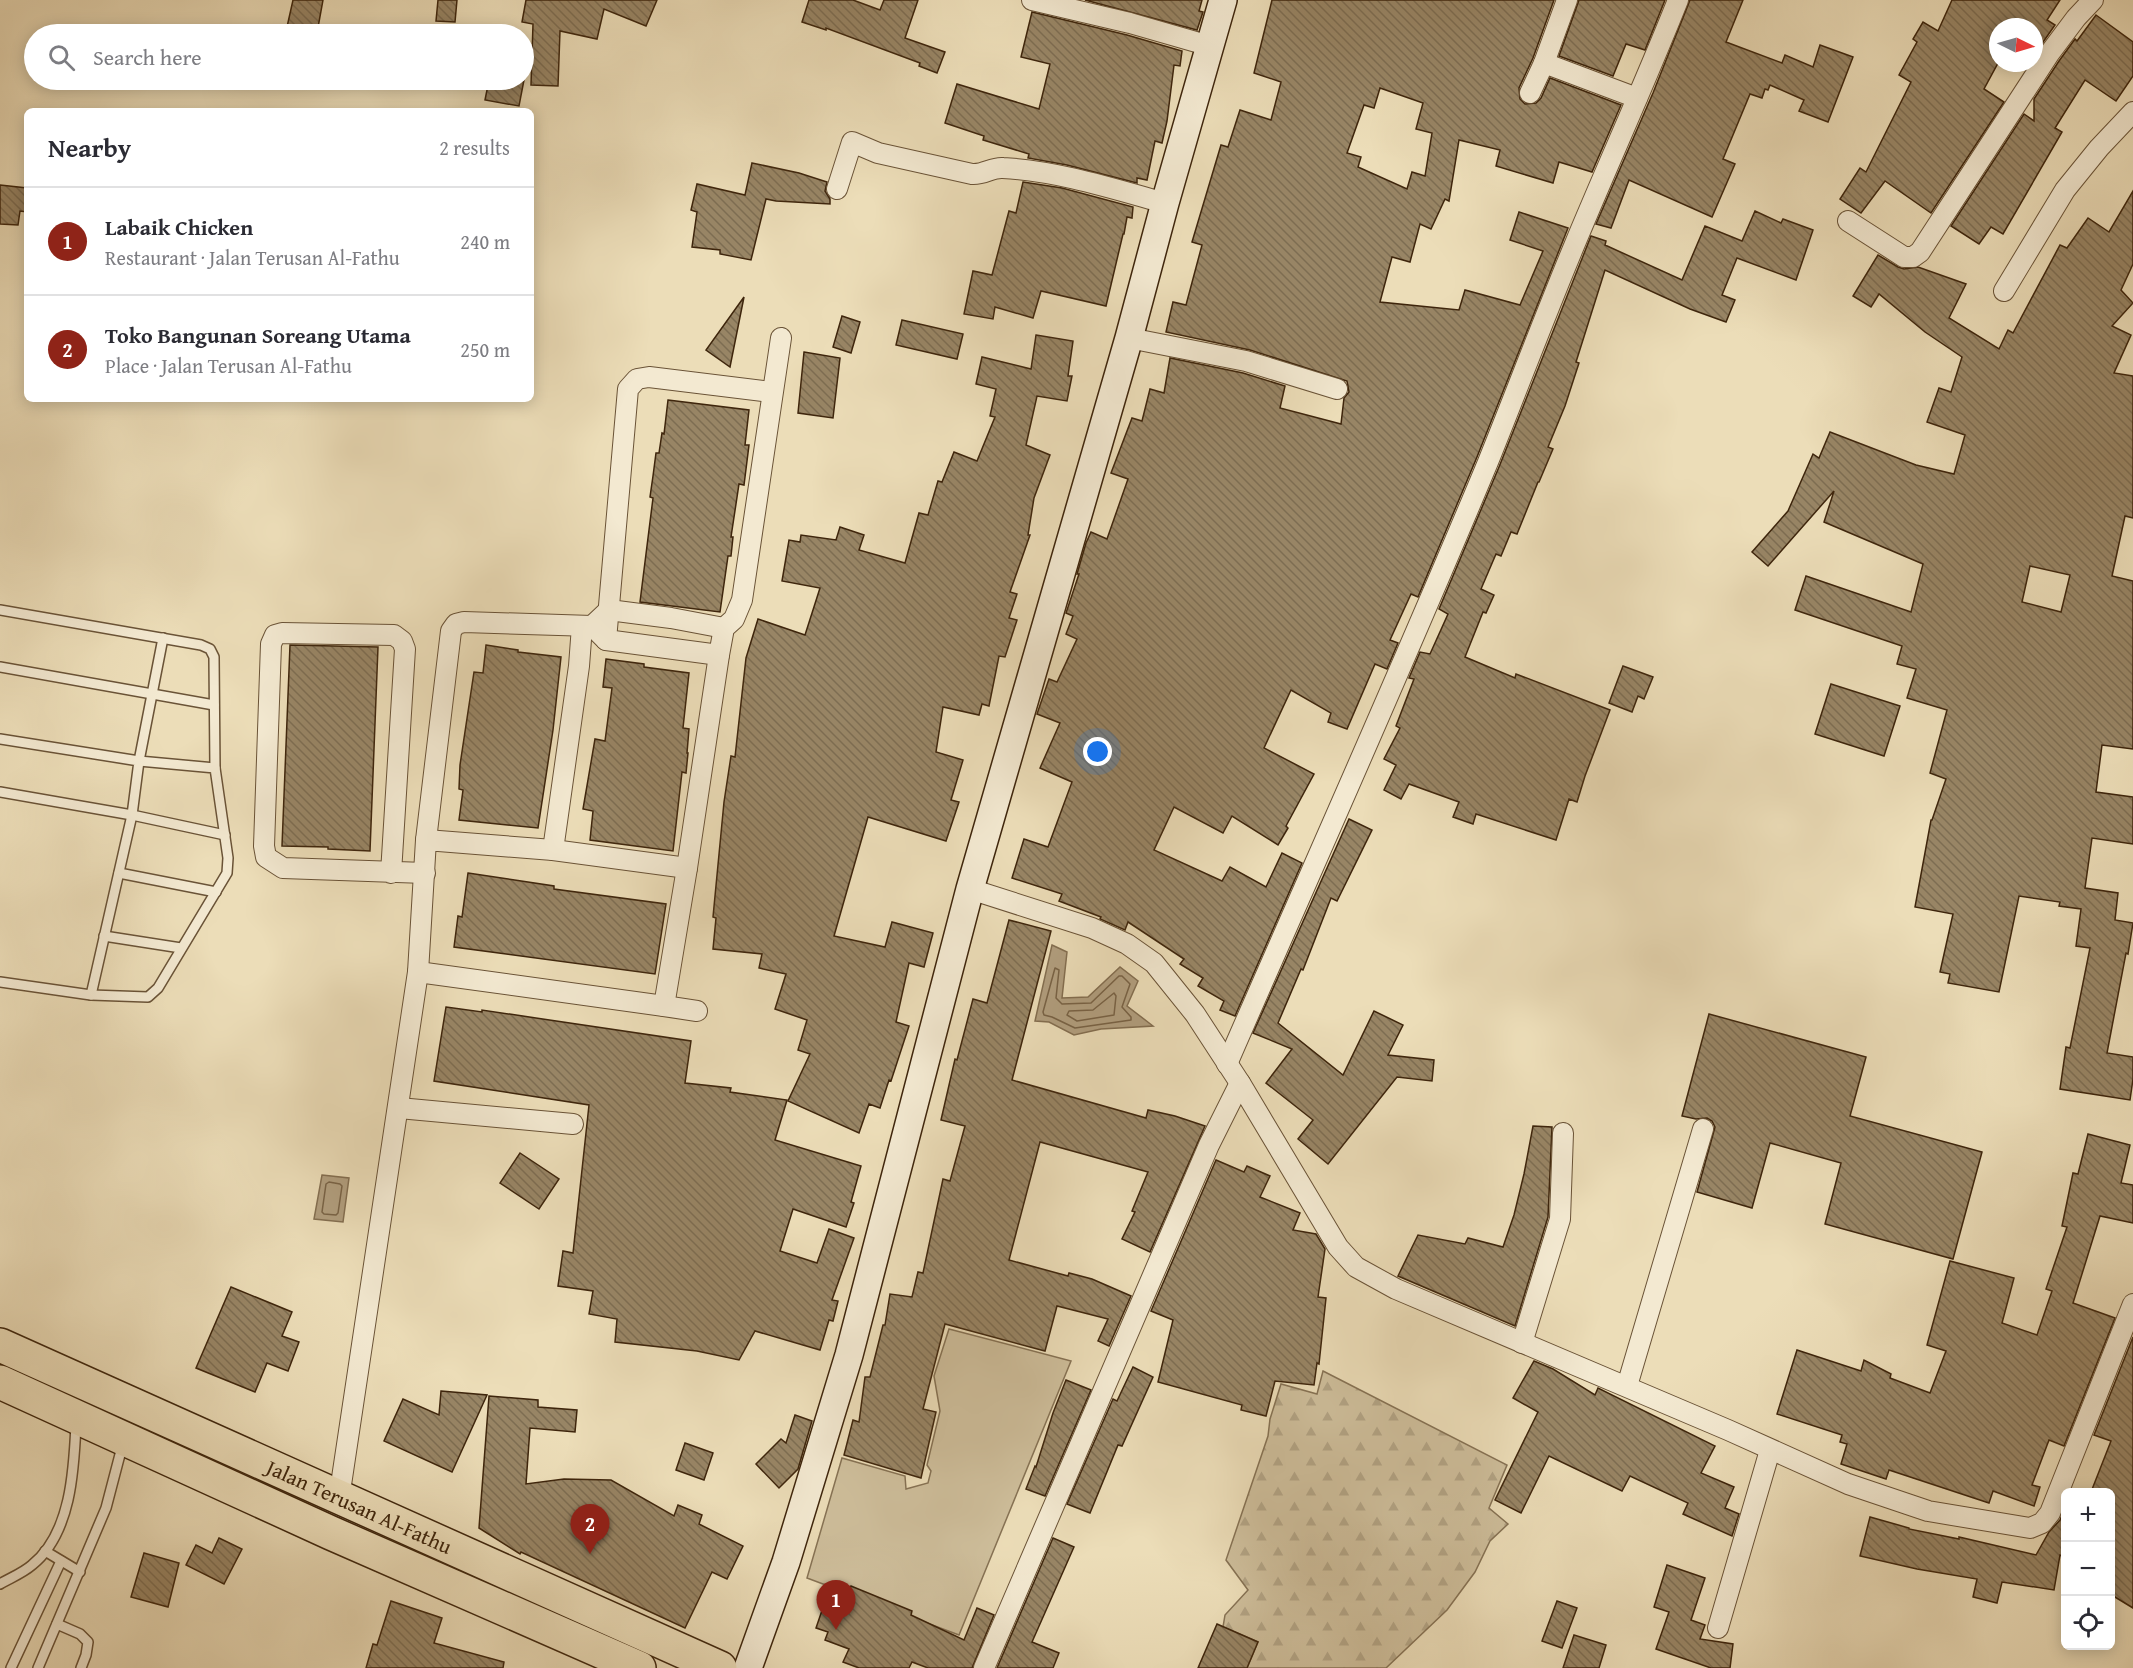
<!DOCTYPE html>
<meta charset="utf-8">
<style>
body{margin:0;font-family:"Gentium Book Plus",serif;background:#f7f7f7;color:#2b2b33}
.controls{position:absolute;right:18px;bottom:18px;display:grid;overflow:hidden;border-radius:9px;box-shadow:0 3px 15px #0003}
.controls button{width:54px;height:54px;display:grid;place-items:center;padding:0;border:0;border-bottom:2px solid #e1e1e2;background:#fff;color:#2b2b33;font:30px sans-serif}
.compass{position:absolute;left:1989px;top:18px;width:54px;height:54px;border-radius:50%;background:#fff;box-shadow:0 3px 15px #0003;rotate:95deg}
.you{position:absolute;left:1098px;top:752px;width:21px;height:21px;margin:-15px;border:4px solid #fff;border-radius:50%;background:#1a73e8;box-shadow:0 0 0 9px #1a73e833}
.badge{display:grid;place-items:center;width:39px;height:39px;border-radius:50%;background:#8f2418;color:#fff;font-size:20px;font-weight:700}
.pin{position:absolute;translate:-50% -50px;filter:drop-shadow(0 2px 3px #0008)}
.pin::after{content:'';position:absolute;top:32px;width:21px;height:18px;background:inherit;clip-path:polygon(0 0,100% 0,50% 100%)}
.list{margin:0;padding:0;list-style:none}
h2{display:flex;justify-content:space-between;align-items:center;height:78px;margin:0;padding:0 24px;font-size:26px}
h2 small{font-size:20px;font-weight:400;color:#7c7c81}
.list li{display:grid;grid-template-columns:39px 1fr auto;gap:18px;align-items:center;box-sizing:border-box;height:108px;padding:0 24px;border-top:2px solid #e1e1e2}
.list b{display:block;font-size:22px;white-space:nowrap}
.list p{margin:0;font-size:20px;white-space:nowrap;color:#7c7c81}
.list em{font-size:20px;font-style:normal;color:#7c7c81}
.icon{flex:none;width:33px;height:33px;fill:none;stroke:currentColor;stroke-width:2;stroke-linecap:round;stroke-linejoin:round}
.map{position:relative;flex:none;width:2133px;height:1668px;overflow:hidden}
.search{position:absolute;background:#fff;box-shadow:0 3px 15px #0003;left:24px;top:24px;width:510px;height:66px;display:flex;align-items:center;gap:15px;box-sizing:border-box;padding:0 21px;border-radius:33px;color:#7c7c81;font-size:22px}
.panel{position:absolute;background:#fff;box-shadow:0 3px 15px #0003;left:24px;top:108px;width:510px;height:294px;border-radius:9px}
.map>svg:first-child{display:block}
.grass{fill:#cebe9b;stroke:#867254;stroke-width:1.5}
.forest{fill:url(#forest-firs);stroke:#867254;stroke-width:1.5}
.water{fill:#b19e7e;stroke:#836e50;stroke-width:1.5}
.lines{fill:none;stroke-linecap:round;stroke-linejoin:round}
.shore{stroke:#786245;stroke-width:1.5}
.building{fill:url(#building-back-hatch);stroke:#3e250c;stroke-width:1.5;fill-rule:evenodd}
.lane-casing{stroke:#6a5337;stroke-width:12}
.street-casing{stroke:#6a5337;stroke-width:22}
.secondary-casing{stroke:#3e250c;stroke-width:30}
.highway-casing{stroke:#3e250c;stroke-width:36}
.lane{stroke:#f3e9d1;stroke-width:9}
.street{stroke:#f3e9d1;stroke-width:20}
.secondary{stroke:#f3e9d1;stroke-width:27}
.highway{stroke:#ecddb8;stroke-width:33}
.labels{text-anchor:middle;dominant-baseline:central;stroke-width:6;stroke-linejoin:round;paint-order:stroke}
.street-label{font-size:21px;fill:#3e250c;stroke:#f3e9d1}
</style>
<div class="map">
<svg width="2133" height="1668" viewBox="0 0 2133 1668">
<defs>
<pattern id="forest-firs" width="22" height="20" patternUnits="userSpaceOnUse" patternTransform="scale(1.5)"><rect width="22" height="20" fill="#cebe9b"/><path d="M5 1l3.5 6h-7zM16 11l3.5 6h-7z" fill="#b2a384"/></pattern>
<pattern id="building-back-hatch" width="6" height="6" patternUnits="userSpaceOnUse" patternTransform="scale(1.5)"><rect width="6" height="6" fill="#988565"/><path d="M-1 5l2 2M0 0l6 6M5-1l2 2" fill="none" stroke="#7d6d52"/></pattern>
</defs>
<rect width="100%" height="100%" fill="#ecddb8"/>
<filter id="stains"><feTurbulence type="fractalNoise" baseFrequency=".00333" numOctaves="4"/><feColorMatrix values="0 0 0 0 .2 0 0 0 0 .09 0 0 0 0 .02 0 0 0 .5 -.17"/></filter>
<radialGradient id="worn" r=".72"><stop offset=".6" stop-color="#630" stop-opacity="0"/><stop offset="1" stop-color="#630" stop-opacity=".3"/></radialGradient>
<!-- grass -->
<path class="grass" d="M949,1329L1071,1361L959,1635L807,1578L842,1458L905,1476L906,1489L928,1483L931,1471L927,1465L940,1411L934,1376Z"/>
<!-- forest -->
<path class="forest" d="M1323,1371L1507,1465L1489,1508L1508,1524L1490,1541L1475,1572L1447,1610L1386,1668H1247L1258,1642L1223,1627L1225,1615L1248,1590L1226,1560L1268,1436L1270,1419L1281,1384L1317,1394Z"/>
<!-- water -->
<g class="water">
<path d="M1052,945L1067,952L1062,998L1088,997L1120,967L1138,981L1127,1006L1153,1026L1101,1029L1074,1035L1049,1022L1035,1021Z"/>
<path d="M322,1175L349,1178L343,1222L314,1219Z"/>
</g>
<g class="lines">
<!-- shore -->
<g class="shore">
<path d="M1055,968L1059,970L1056,998L1062,1004L1091,1003L1119,976H1122L1130,984L1122,1007L1131,1017V1020L1075,1028L1052,1017L1044,1015L1043,1012Z"/>
<path d="M1114,993L1116,996L1114,1015L1077,1021L1067,1015L1069,1011L1093,1010Z"/>
<path d="M329,1182L340,1184L342,1186L338,1213L336,1215L324,1214L322,1212L326,1184Z"/>
</g>
</g>
<!-- building -->
<g class="building">
<path d="M293,0H323L317,33L287,27Z"/>
<path d="M438,0H457L455,22L436,21Z"/>
<path d="M526,0H657L646,26L604,9L597,39L560,31L558,86L531,85L533,24L522,22Z"/>
<path d="M809,0H853L880,10L884,0H918L905,38L945,52L937,73L919,66L920,63L826,28V30L802,22Z"/>
<path d="M1085,0H1202L1199,11L1203,12L1197,30Z"/>
<path d="M1272,0H1554L1533,58L1519,88L1520,99L1525,104L1536,103L1541,98L1550,78L1621,105L1592,172L1559,162L1553,183L1496,166L1500,150L1459,140L1449,201L1445,199L1431,229L1420,224L1410,262L1392,257L1380,302L1459,310L1465,290L1520,305L1543,251L1510,240L1519,212L1568,228L1477,457L1418,597L1411,594L1390,640L1398,643L1387,669L1375,664L1347,729L1328,722L1331,713L1291,690L1264,748L1314,774L1286,826L1288,828L1278,845L1232,816L1223,833L1174,807L1154,850L1222,881L1230,867L1266,887L1282,853L1302,863L1235,1016L1220,1010L1224,1001L1198,986L1203,978L1180,964L1184,959L1128,922L1125,930L1100,919L1101,917L1059,901L1062,894L1012,878L1024,839L1048,847L1072,782L1040,768L1060,723L1037,714L1049,679L1057,682L1077,639L1066,634L1073,616L1066,613L1079,574H1077L1086,543L1091,532L1107,539L1128,479L1111,473L1132,418L1142,421L1150,389L1164,393L1170,358L1243,373L1285,386L1280,408L1341,424L1344,398L1349,392L1347,381L1250,350L1166,332L1173,302L1186,305L1202,245L1192,242L1221,145L1228,147L1240,110L1271,120L1281,82L1254,73ZM1380,88L1423,103L1416,129L1432,133L1425,176L1412,172L1407,189L1358,167L1361,157L1347,153L1364,105L1374,108Z"/>
<path d="M1579,0H1665L1645,50L1626,44L1613,76L1559,56Z"/>
<path d="M1690,0H1743L1726,42L1782,63L1785,55L1813,67L1820,45L1853,57L1828,122L1799,111L1804,100L1770,85L1768,90L1765,89L1762,98L1750,94L1723,159L1735,164L1712,217L1629,180L1611,228L1596,224L1653,93Z"/>
<path d="M1952,0H2060L2047,20L2055,25L2034,55V27H1998V63L1984,89L2004,102L1931,213L1885,181L1861,213L1840,199L1860,168L1866,172L1911,82L1899,75L1917,42L1913,39L1923,22L1938,31Z"/>
<path d="M1032,12L1127,35L1182,51L1180,66L1174,65L1167,121L1162,143L1155,141L1147,180L1137,178V183L1067,165L1028,158L1029,154L983,140L984,136L945,123L957,84L1039,109L1050,64L1021,57Z"/>
<path d="M2096,15L2133,42V76L2116,101L2085,80L2055,128L2062,132L2003,234L1991,227L1979,244L1951,226L2024,114L2034,121V99L2059,61L2075,39L2077,41Z"/>
<path d="M489,80H524L519,106L485,100Z"/>
<path d="M752,163L799,173L827,182L825,191L830,199V204L776,201L766,199L751,260L720,254V250L692,247L697,212L691,210L697,184L745,195Z"/>
<path d="M1023,182L1062,188L1133,207L1132,218L1127,217L1124,234H1123L1106,306L1041,291L1033,318L995,307L993,319L964,314L973,271L992,275L1009,211L1016,213Z"/>
<path d="M0,185L27,188V212L20,211L18,225L0,224Z"/>
<path d="M2133,191V264L2121,290L2133,303L2112,326L2131,335L2114,373L2133,376V518L2125,516L2112,576L2133,581V749L2102,745L2096,792L2133,797V844L2092,838L2085,888L2118,893L2115,920L2133,923L2128,954L2126,953L2107,1053L2133,1057V1079L2130,1100L2060,1089L2066,1047L2070,1048L2090,948L2076,946L2081,909L2059,906L2060,902L2019,896L1999,992L1948,983L1950,974L1940,972L1953,914L1915,907L1931,820H1932L1946,779L1930,773L1947,710L1907,698L1916,669L1897,664L1902,646L1795,610L1806,576L1911,612L1923,564L1824,522L1834,491L1768,566L1752,552L1788,511L1813,454L1819,458L1830,432L1916,465L1954,474L1965,435L1927,422L1939,388L1951,392L1962,357L1925,332L1879,294L1871,307L1853,296L1878,255L1898,267L1904,269L1918,267L1966,284L1949,318L1999,349L2008,330L2013,333L2060,245L2067,248L2088,218L2109,232ZM2030,566L2070,575L2061,612L2022,602Z"/>
<path d="M1755,211L1781,223L1783,219L1813,230L1796,280L1737,258L1722,295L1735,300L1726,322L1690,309L1605,270L1576,362L1579,363L1565,406L1548,447L1553,449L1539,482H1538L1517,534L1511,532L1501,556L1496,554L1481,589L1494,595L1486,613L1483,612L1465,657L1515,678L1516,674L1610,710L1585,776L1577,802L1569,799L1556,840L1476,814L1473,824L1453,817L1459,802L1409,784L1401,799L1384,790L1396,765L1384,759L1400,728L1396,726L1414,679L1409,678L1420,652L1430,654L1448,614L1439,609L1499,467L1591,236L1606,241L1605,245L1682,280L1705,226L1742,241Z"/>
<path d="M744,297L730,367L706,350Z"/>
<path d="M842,316L860,322L851,353L833,347Z"/>
<path d="M902,320L963,334L957,359L896,345Z"/>
<path d="M1036,335L1073,341L1068,376H1072L1067,401L1037,396L1026,445L1050,455L1034,498L1028,535H1030L1010,592L1017,594L1009,618L1017,620L1005,657L999,656L989,706L982,704L979,715L943,707L936,752L963,760L951,800L959,802L946,841L868,817L834,936L885,947L892,922L933,933L924,967L909,963L896,1022L909,1026L891,1081L889,1080L880,1108L869,1104L859,1133L788,1101L810,1054L798,1050L807,1020L775,1009L786,974L759,968L762,954L713,949L716,918L713,917L724,802L731,756L735,757L746,658L758,619L805,635L820,588L782,581L789,540L800,542L801,535L836,540L840,527L864,535L859,550L905,563L919,513L928,515L938,481L942,482L954,452L977,461L995,417L990,416L996,389L976,384L982,357L1031,369Z"/>
<path d="M804,352L840,358L833,418L798,413Z"/>
<path d="M668,400L749,410L745,445H749L744,485L739,484L731,537H733L731,556H728L720,612L640,602L653,498L650,497L653,476L656,453H659L662,433L664,434Z"/>
<path d="M290,645L378,647L370,851L328,849V847L282,846Z"/>
<path d="M486,645L518,650V652L561,657L553,730L538,828L459,820L463,790L459,789L460,765L474,672L483,673Z"/>
<path d="M606,659L644,664V667L689,673L683,728L689,729L687,753H688L686,773L682,772L673,851L590,840L593,811L583,809L595,739L605,741L612,688L603,687Z"/>
<path d="M1623,666L1653,677L1644,699L1638,696L1632,712L1609,703Z"/>
<path d="M1831,684L1900,706L1884,756L1815,734Z"/>
<path d="M1349,819L1372,830L1337,901L1331,898L1303,970L1301,969L1278,1023L1343,1075L1374,1011L1403,1025L1388,1055L1434,1060L1432,1081L1397,1077L1328,1164L1298,1139L1313,1120L1266,1083L1292,1049L1253,1033Z"/>
<path d="M468,873L554,886V889L666,904L655,974L454,947L458,916L462,917Z"/>
<path d="M1009,920L1051,931L1012,1080L1146,1118L1148,1110L1175,1116L1205,1126L1150,1252L1122,1239L1135,1212L1132,1211L1148,1172L1040,1142L1009,1260L1068,1276L1069,1273L1092,1279L1131,1296L1109,1346L1098,1341L1108,1319L1057,1306L1045,1351L945,1324L923,1409L936,1412L921,1478L844,1455L853,1420L859,1422L865,1377H870L883,1325H885L890,1294L912,1297L918,1272L923,1273L943,1179L950,1181L965,1126L941,1120L955,1059L957,1060L973,999L987,1003Z"/>
<path d="M446,1007L482,1012V1010L691,1041L685,1083L731,1088L730,1092L787,1100L775,1140L861,1166L851,1202L854,1203L846,1227L793,1209L780,1251L817,1263L829,1229L854,1238L832,1300L838,1301L833,1321L829,1320L820,1350L755,1331L739,1360L697,1351L615,1342L617,1319L589,1314L593,1291L558,1286L563,1251L573,1253L589,1105L434,1081Z"/>
<path d="M1709,1014L1866,1057L1850,1116L1982,1152L1953,1259L1825,1224L1841,1163L1770,1143L1752,1208L1697,1192L1715,1127L1712,1121L1707,1118L1696,1119L1682,1116Z"/>
<path d="M1533,1126L1552,1127L1548,1217L1515,1326L1398,1276L1418,1235L1465,1244L1468,1238L1503,1247L1514,1215L1524,1174Z"/>
<path d="M2088,1134L2130,1145L2121,1183L2133,1185V1223L2100,1216L2073,1303L2115,1318L2064,1446L2049,1440L2032,1485L2040,1487L2034,1506L1993,1491L1989,1503L1889,1470L1886,1479L1841,1464L1847,1444L1840,1442L1842,1435L1777,1414L1797,1350L1861,1371L1864,1360L1891,1374L1890,1378L1930,1393L1946,1351L1927,1345L1950,1261L2014,1278L2002,1323L2037,1335L2052,1291L2046,1289L2067,1227L2062,1226L2073,1173L2078,1174Z"/>
<path d="M520,1153L559,1179L539,1209L500,1183Z"/>
<path d="M1216,1160L1244,1172L1247,1166L1270,1176L1260,1197L1300,1213L1293,1230L1316,1234L1325,1249L1318,1297L1326,1298L1319,1364L1317,1363L1314,1385L1275,1381L1266,1416L1241,1410L1242,1405L1158,1382L1173,1320L1151,1311Z"/>
<path d="M231,1287L292,1312L282,1336L299,1342L288,1371L267,1363L255,1392L196,1368Z"/>
<path d="M2133,1337V1608L2110,1594V1492H2091L2111,1441L2094,1435Z"/>
<path d="M1534,1361L1553,1369L1595,1395L1598,1388L1715,1446L1701,1473L1734,1487L1725,1508L1739,1514L1732,1536L1683,1514L1688,1503L1630,1476L1622,1491L1549,1456L1521,1513L1495,1500L1538,1412L1513,1398Z"/>
<path d="M1133,1367L1153,1377L1122,1446L1118,1445L1090,1513L1067,1504L1113,1399L1117,1401Z"/>
<path d="M1066,1380L1091,1390L1045,1496L1026,1489L1035,1466L1036,1467L1053,1413Z"/>
<path d="M441,1391L487,1395L452,1472L384,1441L403,1399L439,1415Z"/>
<path d="M489,1396L538,1400V1407L577,1410L575,1432L530,1428L526,1484L564,1479L611,1480L674,1516L678,1505L702,1515L699,1524L743,1546L727,1579L712,1572L685,1628L521,1552L520,1554L479,1528Z"/>
<path d="M795,1415L812,1421L798,1469L779,1488L756,1464L781,1439L786,1443Z"/>
<path d="M685,1443L713,1453L704,1480L676,1470Z"/>
<path d="M2066,1506V1558L2060,1555L2054,1590L2002,1582L1997,1603L1973,1597L1977,1579L1917,1569L1860,1556L1870,1517L1909,1528V1529L1959,1539V1537L2036,1555L2049,1532L2060,1520Z"/>
<path d="M219,1538L242,1549L224,1584L186,1565L196,1545L212,1553Z"/>
<path d="M1053,1538L1074,1547L1032,1642L1059,1653L1053,1668H997Z"/>
<path d="M144,1553L179,1563L168,1607L131,1597Z"/>
<path d="M1667,1565L1705,1578L1691,1620L1705,1625L1700,1639L1733,1644L1730,1668H1711L1656,1649L1669,1612L1654,1607Z"/>
<path d="M831,1584L849,1591L851,1586L912,1611L911,1615L964,1640L977,1608L994,1615L972,1668H928L912,1662L909,1668H859L843,1662L849,1649L825,1640L828,1632L816,1628Z"/>
<path d="M391,1601L442,1618L434,1643L504,1662L503,1668H366L373,1644L377,1645Z"/>
<path d="M1557,1601L1577,1608L1562,1648L1542,1641Z"/>
<path d="M1217,1624L1258,1642L1247,1668H1198Z"/>
<path d="M1574,1635L1606,1645L1599,1668H1563Z"/>
</g>
<g class="lines">
<defs>
<g id="lane">
<path d="M0,610L201,645L210,649L214,657L215,768"/>
<path d="M0,667L214,705"/>
<path d="M0,739L139,761L132,815L91,995L0,982"/>
<path d="M0,792L132,815L225,835"/>
<path d="M119,873L216,892"/>
<path d="M104,936L181,948"/>
<path d="M91,995L148,997L158,988L227,873L228,858L215,768L139,761L163,638"/>
<path d="M45,1551L80,1572"/>
<path d="M0,1584C10,1578 23,1573 32,1565C71,1534 74,1470 76,1424"/>
<path d="M57,1624L80,1634L88,1642L86,1655L81,1668"/>
<path d="M11,1668L61,1561"/>
<path d="M38,1668L106,1508L123,1443"/>
</g>
<g id="street">
<path d="M1032,0L1130,23L1210,46"/>
<path d="M1567,0L1544,63L1637,98"/>
<path d="M1530,93L1544,63"/>
<path d="M837,189L852,142L878,153L972,174C984,175 992,167 1003,168C1058,171 1111,188 1165,203"/>
<path d="M1848,221L1904,257H1913L1920,252L2049,54L2076,18L2093,0"/>
<path d="M2004,291L2065,190L2099,148L2133,112"/>
<path d="M1129,338L1246,361L1337,389"/>
<path d="M606,640L628,389L637,379L649,377L771,392"/>
<path d="M719,655L606,640L592,626L609,610L671,618L724,628"/>
<path d="M426,840L451,631L456,624L464,622L592,626"/>
<path d="M553,850L579,666L582,626"/>
<path d="M391,873L405,649L402,641L394,635L282,633L275,635L271,644L264,846L266,857L283,868L425,873"/>
<path d="M970,889L1092,928L1127,944L1154,963L1195,1014L1240,1083L1338,1247L1356,1267L1396,1289L1728,1430L1848,1484L1928,1511L2030,1528L2042,1523L2050,1513L2133,1304"/>
<path d="M418,972L664,1006L687,868L719,655L724,628L734,619L742,600L781,338"/>
<path d="M664,1006L697,1011"/>
<path d="M1227,1064C1314,864 1404,664 1488,462C1517,390 1544,318 1574,246C1608,164 1645,83 1678,0"/>
<path d="M399,1108L573,1124"/>
<path d="M1522,1343L1560,1219L1563,1133"/>
<path d="M1627,1386L1703,1129"/>
<path d="M339,1498L418,972L426,840L553,850L687,868"/>
<path d="M1718,1628L1770,1450"/>
<path d="M984,1668L1209,1145L1240,1083"/>
</g>
<path id="secondary" d="M748,1668L786,1562L849,1355L970,889L1129,338L1165,203L1223,0"/>
<g id="highway">
<path id="s1" d="M0,1345L720,1668"/>
<path d="M0,1382L331,1533L639,1668"/>
</g>
</defs>
<!-- lane casing -->
<use href="#lane" class="lane-casing"/>
<!-- street casing -->
<use href="#street" class="street-casing"/>
<!-- secondary casing -->
<use href="#secondary" class="secondary-casing"/>
<!-- highway casing -->
<use href="#highway" class="highway-casing"/>
<!-- lane -->
<use href="#lane" class="lane"/>
<!-- street -->
<use href="#street" class="street"/>
<!-- secondary -->
<use href="#secondary" class="secondary"/>
<!-- highway -->
<use href="#highway" class="highway"/>
</g>
<g class="labels">
<!-- street labels -->
<g class="street-label">
<text stroke="none"><textPath href="#s1" startOffset="394">Jalan Terusan Al-Fathu</textPath></text>
</g>
</g>
<rect width="100%" height="100%" filter="url(#stains)"/>
<rect width="100%" height="100%" fill="url(#worn)"/>
</svg>
<div class="controls">
<button>+</button>
<button>−</button>
<button><svg class="icon" aria-label="locate" viewBox="0 0 24 24"><circle cx="12" cy="12" r="6"/><path d="M12 2v4M12 18v4M2 12h4M18 12h4"/></svg></button>
</div>
<svg class="compass" viewBox="-18 -18 36 36"><path d="M0-13l5 13h-10z" fill="#e53935"/><path d="M0 13l5-13h-10z" fill="#7c7c81"/></svg>
<div class="you"></div>
<div class="pin badge" style="left:836px;top:1630px">1</div>
<div class="pin badge" style="left:590px;top:1554px">2</div>
<div class="search"><svg class="icon" aria-label="search" viewBox="0 0 24 24"><circle cx="10" cy="10" r="6"/><path d="M15 15l6 6"/></svg>Search here</div>
<section class="panel">
<h2>Nearby<small>2 results</small></h2>
<ul class="list">
<li><span class="badge">1</span><div><b>Labaik Chicken</b><p>Restaurant · Jalan Terusan Al-Fathu</p></div><em>240 m</em></li>
<li><span class="badge">2</span><div><b>Toko Bangunan Soreang Utama</b><p>Place · Jalan Terusan Al-Fathu</p></div><em>250 m</em></li>
</ul>
</section>
</div>
